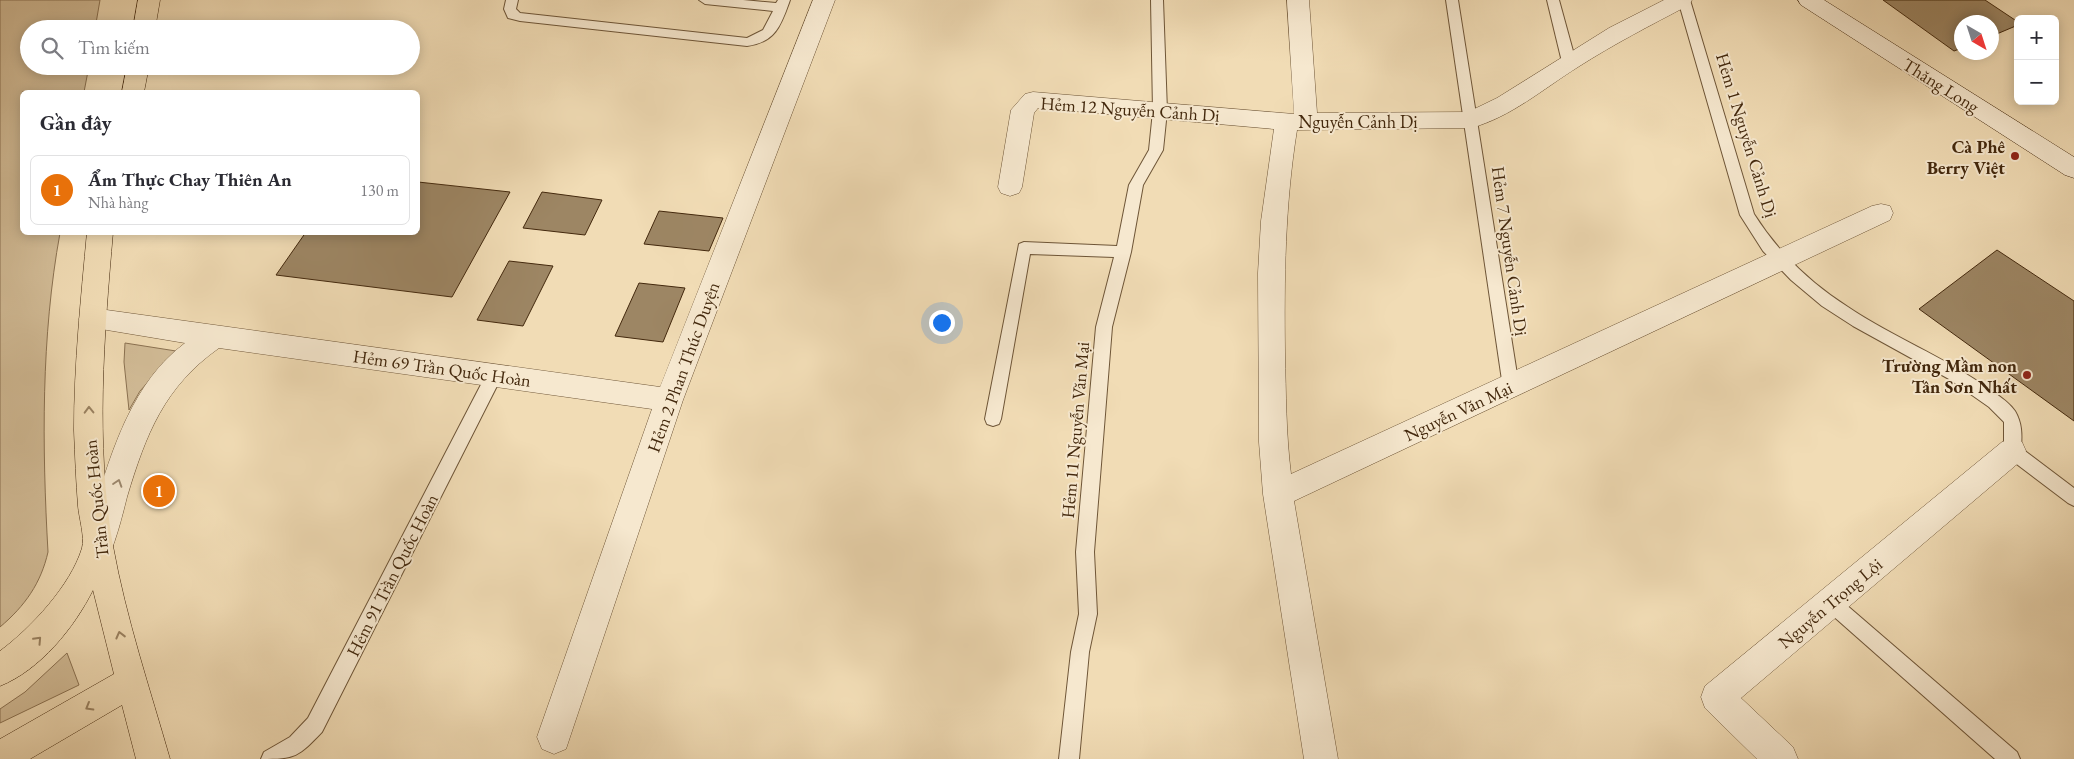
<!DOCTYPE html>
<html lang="vi">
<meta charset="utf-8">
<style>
body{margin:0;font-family:"EB Garamond",serif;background:#f7f7f7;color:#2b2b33}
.controls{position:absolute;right:15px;top:15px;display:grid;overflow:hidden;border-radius:8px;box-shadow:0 2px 12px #0003}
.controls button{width:45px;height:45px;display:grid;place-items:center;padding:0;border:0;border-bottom:1px solid #e1e1e2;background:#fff;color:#2b2b33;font:25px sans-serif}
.compass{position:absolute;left:1954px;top:15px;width:45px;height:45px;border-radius:50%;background:#fff;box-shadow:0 2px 12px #0003;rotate:141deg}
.you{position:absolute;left:941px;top:322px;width:18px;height:18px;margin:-12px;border:4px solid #fff;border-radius:50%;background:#1a73e8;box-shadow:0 0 0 8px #1a73e833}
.badge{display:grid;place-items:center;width:32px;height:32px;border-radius:50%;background:#1a73e8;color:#fff;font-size:16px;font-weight:700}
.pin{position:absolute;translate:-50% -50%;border:2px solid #fff;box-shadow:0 1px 5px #0006}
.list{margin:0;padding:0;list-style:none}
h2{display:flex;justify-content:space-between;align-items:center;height:65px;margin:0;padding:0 20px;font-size:21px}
h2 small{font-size:16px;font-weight:400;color:#7c7c81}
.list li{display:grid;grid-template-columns:32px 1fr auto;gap:15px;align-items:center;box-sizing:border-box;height:70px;margin:0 10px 10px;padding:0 10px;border:1px solid #e1e1e2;border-radius:8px}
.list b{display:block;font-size:19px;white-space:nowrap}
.list p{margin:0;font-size:16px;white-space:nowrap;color:#7c7c81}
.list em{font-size:16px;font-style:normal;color:#7c7c81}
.icon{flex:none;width:28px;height:28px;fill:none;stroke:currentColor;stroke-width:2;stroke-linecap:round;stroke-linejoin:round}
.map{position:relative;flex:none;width:2074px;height:759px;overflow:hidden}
.search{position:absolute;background:#fff;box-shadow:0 2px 12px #0003;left:20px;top:20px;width:400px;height:55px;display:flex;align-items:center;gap:12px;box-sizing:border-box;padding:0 18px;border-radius:28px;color:#7c7c81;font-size:19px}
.panel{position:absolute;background:#fff;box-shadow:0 2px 12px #0003;left:20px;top:90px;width:400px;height:145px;border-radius:8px}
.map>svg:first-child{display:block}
.green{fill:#d3bd98;stroke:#8b7252}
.building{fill:#9d8664;stroke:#43280d}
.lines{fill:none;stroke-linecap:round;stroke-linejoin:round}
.lane-casing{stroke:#6e5537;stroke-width:2}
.street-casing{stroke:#6e5537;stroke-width:1}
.secondary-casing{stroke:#43280d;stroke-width:1}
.primary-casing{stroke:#43280d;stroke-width:1}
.lane{fill:#f6e8cf;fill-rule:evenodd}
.street{fill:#f6e8cf;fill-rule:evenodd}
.secondary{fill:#f6e8cf;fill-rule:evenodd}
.primary{fill:#f1dcb5;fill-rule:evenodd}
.oneway{stroke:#9a8261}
.oneway2{stroke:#9c886e}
.poi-dot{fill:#8f2418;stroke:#f6e8cf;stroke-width:2}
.labels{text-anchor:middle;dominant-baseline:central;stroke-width:4;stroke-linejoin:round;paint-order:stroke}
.street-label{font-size:18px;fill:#43280d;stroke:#f6e8cf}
.poi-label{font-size:18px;font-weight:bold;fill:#43280d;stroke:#f6e8cf;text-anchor:end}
</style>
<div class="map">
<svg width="2074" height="759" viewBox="0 0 2074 759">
<rect width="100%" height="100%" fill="#f1dcb5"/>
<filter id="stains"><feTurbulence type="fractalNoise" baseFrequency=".004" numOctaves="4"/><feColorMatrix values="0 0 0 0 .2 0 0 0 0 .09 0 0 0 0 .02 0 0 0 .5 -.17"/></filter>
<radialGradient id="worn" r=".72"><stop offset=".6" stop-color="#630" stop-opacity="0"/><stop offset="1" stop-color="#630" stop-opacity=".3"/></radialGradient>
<!-- green -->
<g class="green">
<path d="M0,0H100L95,29H29V66H89L84,92H22V232L60,233C41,337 42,446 48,552C41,583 25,606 0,627Z"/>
<path d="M125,343L176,351L140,391L129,410L124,362Z"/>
<path d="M67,653L79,685L0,723V709L25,692Z"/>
</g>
<!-- building -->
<g class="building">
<path d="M1883,0H1985L2018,22V25L1992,36V22H1962V48L1954,51Z"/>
<path d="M418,182L510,192L452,297L276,275L306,232H418Z"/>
<path d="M542,192L602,200L585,235L523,228Z"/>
<path d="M659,211L723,218L709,251L644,244Z"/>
<path d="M1997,250L2074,301V421L1919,309Z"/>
<path d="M509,261L553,266L523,326L477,320Z"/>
<path d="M639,283L685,288L663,342L615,336Z"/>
</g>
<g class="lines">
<defs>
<g id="lane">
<path d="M506,0H518L516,9L520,13L747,38L763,30L773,11L705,4L699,0H743L776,3L778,0H790C781,25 776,42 747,46L520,21L508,18L504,9Z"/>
<path d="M1151,0H1163L1167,111L1163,150L1143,185L1131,252L1112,327L1094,552L1097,614L1089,652L1079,759H1059L1071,652L1079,614L1076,552L1096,327L1114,257L1030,254L1001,419L999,424L993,426L987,424L985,419L1019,244L1024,242L1117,246L1129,185L1149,150L1153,111Z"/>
<path d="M1446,0H1458L1519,387L1517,392L1511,394L1505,392L1503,387Z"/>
<path d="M1547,0H1559L1576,62L1574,65L1569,66L1562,62Z"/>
<path d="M1678,0H1690L1754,214C1778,252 1810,283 1848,307C1892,337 1943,356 1986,387C1996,394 2008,401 2015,411C2022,423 2022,434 2021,448L2074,488V506L2068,503L2006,456L2004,451V422L1989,407L1949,379L1853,326L1822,306L1791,280L1763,251L1740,215Z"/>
<path d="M494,369L500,371L502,376L322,732C298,757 296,759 261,759L264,752L290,737L308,718L488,371Z"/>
<path d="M1830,593L1836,596L2017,752L2020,759H1995L1824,608L1821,602L1824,596Z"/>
</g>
<g id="street">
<path d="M813,0H835L683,400L566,749L554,754L542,749L537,737L652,409L219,348C164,387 146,434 127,497C122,517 117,537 109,556L98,560L87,556L83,546C105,476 123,389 185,343L83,326L79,319L83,312L92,308L660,387Z"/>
<path d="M1287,0H1309L1317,113L1468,112L1497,98L1609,28L1664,0H1692L1689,5C1651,25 1614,44 1578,67C1543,89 1511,117 1471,128L1297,130C1285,205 1284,278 1285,353C1286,394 1286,434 1291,474L1872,206L1881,204L1890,206L1893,213L1890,220L1294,501L1338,759H1304L1263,494L1259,442L1258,273L1261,221L1274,129L1038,108L1034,113L1022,187L1019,193L1010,196L1001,193L998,187L1011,110L1025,94L1033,92L1294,114Z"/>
<path d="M2012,439L2022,442L2026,451L2022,460L1741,698L1793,747L1798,759H1757L1705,708L1701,697L1705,686L2002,442Z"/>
</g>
<path id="secondary" d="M1798,0H1824L2074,157V178L2065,175L1801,5Z"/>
<g id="primary">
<path d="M138,0H160L155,29H133Z"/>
<path d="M127,66H149L144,92H122Z"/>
<path d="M87,232H113C104,336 95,443 113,546C126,618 150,689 170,759H136L122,705L30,759H0V739L114,674L93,590C74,628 40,670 0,686V651C31,628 71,585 82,548C85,537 79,518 78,506C76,481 75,456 74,430C74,364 81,298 87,232Z"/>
</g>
</defs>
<!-- lane casing -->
<use href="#lane" class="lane-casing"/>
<!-- street casing -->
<use href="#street" class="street-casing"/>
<!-- secondary casing -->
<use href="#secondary" class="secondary-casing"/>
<!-- primary casing -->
<use href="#primary" class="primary-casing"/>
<!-- lane -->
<use href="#lane" class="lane"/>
<!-- street -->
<use href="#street" class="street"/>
<!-- secondary -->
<use href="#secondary" class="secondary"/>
<!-- primary -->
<use href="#primary" class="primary"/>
</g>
<!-- one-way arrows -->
<defs><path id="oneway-chevron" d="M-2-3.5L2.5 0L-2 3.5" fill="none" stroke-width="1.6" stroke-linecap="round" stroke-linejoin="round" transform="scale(1.25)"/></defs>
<g class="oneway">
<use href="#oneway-chevron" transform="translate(89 410) rotate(-91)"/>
<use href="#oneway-chevron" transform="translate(120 635) rotate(-104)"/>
<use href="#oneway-chevron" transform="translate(38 640) rotate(-47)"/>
<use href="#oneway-chevron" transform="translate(89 707) rotate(150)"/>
</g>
<use class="oneway2" href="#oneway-chevron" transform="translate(118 483) rotate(-72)"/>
<!-- markers -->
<g class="poi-dot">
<circle cx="2015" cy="156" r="5"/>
<circle cx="2027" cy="375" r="5"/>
</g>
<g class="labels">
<!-- street labels -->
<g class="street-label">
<text transform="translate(1941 85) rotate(32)">Thăng Long</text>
<text transform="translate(1130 109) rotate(4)">Hẻm 12 Nguyễn Cảnh Dị</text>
<text x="1358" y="121">Nguyễn Cảnh Dị</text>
<text transform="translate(1747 135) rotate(73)">Hẻm 1 Nguyễn Cảnh Dị</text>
<text transform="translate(1510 251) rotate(82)">Hẻm 7 Nguyễn Cảnh Dị</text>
<text transform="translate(683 367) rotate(-70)">Hẻm 2 Phan Thúc Duyện</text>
<text transform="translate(442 368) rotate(8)">Hẻm 69 Trần Quốc Hoàn</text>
<text transform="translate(1458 411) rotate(-25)">Nguyễn Văn Mại</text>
<text transform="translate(1075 430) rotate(-85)">Hẻm 11 Nguyễn Văn Mại</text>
<text transform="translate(96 499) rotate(-96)">Trần Quốc Hoàn</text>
<text transform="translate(392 575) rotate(-63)">Hẻm 91 Trần Quốc Hoàn</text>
<text transform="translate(1830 603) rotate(-40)">Nguyễn Trọng Lội</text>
</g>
<!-- poi labels -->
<g class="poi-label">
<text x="2005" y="146">Cà Phê<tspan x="2005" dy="21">Berry Việt</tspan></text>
<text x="2017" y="365">Trường Mầm non<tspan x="2017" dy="21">Tân Sơn Nhất</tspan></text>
</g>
</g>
<rect width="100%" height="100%" filter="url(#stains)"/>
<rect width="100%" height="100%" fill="url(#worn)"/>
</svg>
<div class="controls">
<button>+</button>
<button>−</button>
</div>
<svg class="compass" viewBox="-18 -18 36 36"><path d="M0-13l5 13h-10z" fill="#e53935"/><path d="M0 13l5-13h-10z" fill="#7c7c81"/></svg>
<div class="you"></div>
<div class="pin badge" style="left:159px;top:491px;background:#e8710a">1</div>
<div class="search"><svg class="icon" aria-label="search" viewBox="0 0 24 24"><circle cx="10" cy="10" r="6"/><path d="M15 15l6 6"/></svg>Tìm kiếm</div>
<section class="panel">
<h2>Gần đây<small></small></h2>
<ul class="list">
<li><span class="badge" style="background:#e8710a">1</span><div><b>Ẩm Thực Chay Thiên An</b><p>Nhà hàng</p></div><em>130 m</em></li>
</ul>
</section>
</div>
